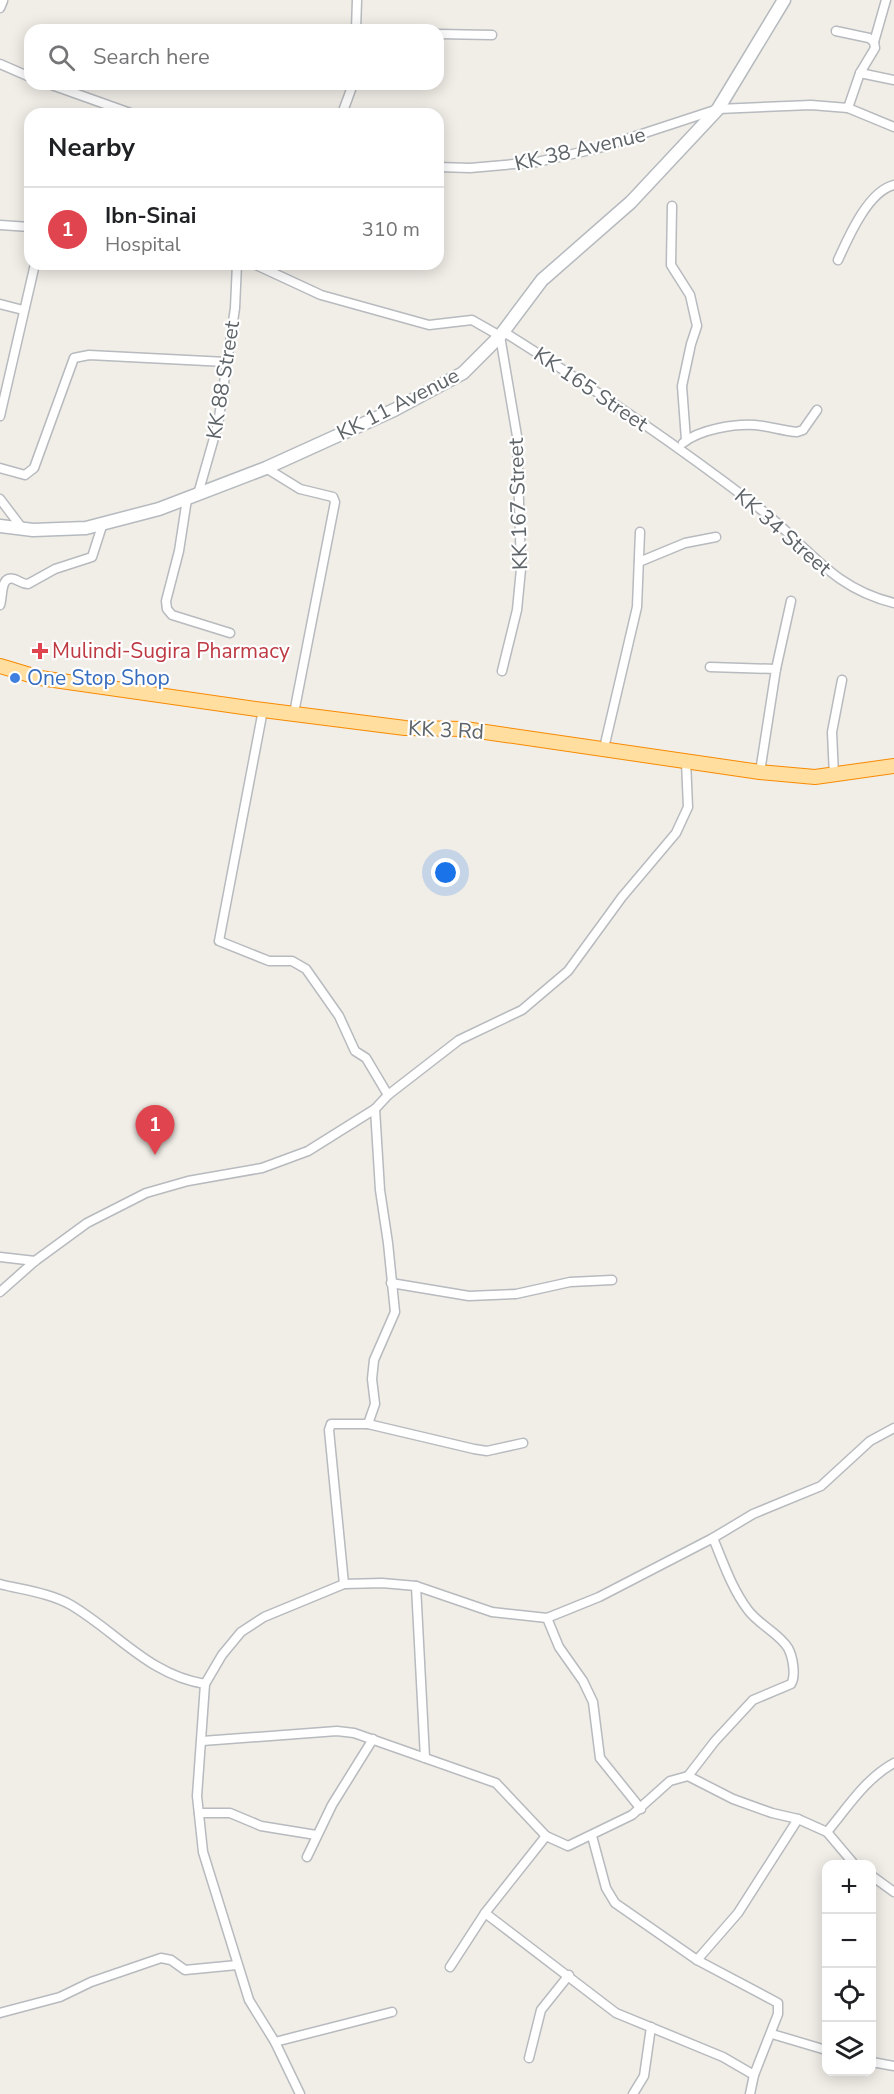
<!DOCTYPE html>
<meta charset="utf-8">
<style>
body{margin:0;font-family:"Nunito Sans",sans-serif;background:#f6f6f6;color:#202124}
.controls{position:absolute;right:18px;bottom:18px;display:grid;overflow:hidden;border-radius:12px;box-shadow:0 3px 15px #0003}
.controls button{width:54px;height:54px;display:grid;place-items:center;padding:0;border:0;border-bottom:2px solid #e0e0e0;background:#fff;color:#202124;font:30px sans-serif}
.you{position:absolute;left:446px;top:873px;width:21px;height:21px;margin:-15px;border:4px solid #fff;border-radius:50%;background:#1a73e8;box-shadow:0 0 0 9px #1a73e833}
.badge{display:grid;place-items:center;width:39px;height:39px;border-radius:50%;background:#f52933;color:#fff;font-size:20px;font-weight:700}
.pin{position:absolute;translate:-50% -50px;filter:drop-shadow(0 2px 3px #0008)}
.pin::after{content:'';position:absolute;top:32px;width:21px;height:18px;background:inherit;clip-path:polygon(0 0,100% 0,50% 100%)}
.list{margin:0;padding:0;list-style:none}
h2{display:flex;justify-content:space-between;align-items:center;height:78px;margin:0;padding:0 24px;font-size:26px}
h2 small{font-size:20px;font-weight:400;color:#757577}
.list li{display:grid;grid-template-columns:39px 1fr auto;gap:18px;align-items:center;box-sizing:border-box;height:84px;padding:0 24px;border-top:2px solid #e0e0e0}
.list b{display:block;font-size:22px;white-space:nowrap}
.list p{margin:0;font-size:20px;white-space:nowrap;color:#757577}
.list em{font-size:20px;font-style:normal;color:#757577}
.icon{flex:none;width:33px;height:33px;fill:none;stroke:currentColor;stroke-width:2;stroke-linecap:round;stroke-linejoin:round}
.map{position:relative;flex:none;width:894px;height:2094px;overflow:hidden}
.search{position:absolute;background:#fff;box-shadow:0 3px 15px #0003;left:24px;top:24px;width:420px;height:66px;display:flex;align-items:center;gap:15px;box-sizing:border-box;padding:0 21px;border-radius:18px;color:#757577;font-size:22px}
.panel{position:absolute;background:#fff;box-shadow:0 3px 15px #0003;left:24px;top:108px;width:420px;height:162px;border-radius:18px}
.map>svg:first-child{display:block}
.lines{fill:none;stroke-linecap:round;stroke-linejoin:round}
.minor-casing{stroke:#b7babe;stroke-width:11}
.secondary-casing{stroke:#b5babf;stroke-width:15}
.trunk-casing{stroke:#f88a00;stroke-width:16}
.minor{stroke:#fff;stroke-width:8}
.secondary{stroke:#fff;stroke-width:12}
.trunk{stroke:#ffde9f;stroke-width:14}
.health-dot{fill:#e0444e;stroke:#fff;stroke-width:2}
.shop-dot{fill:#3f7fe0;stroke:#fff;stroke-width:2}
.labels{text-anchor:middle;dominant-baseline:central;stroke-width:4.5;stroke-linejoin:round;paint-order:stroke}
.street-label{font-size:21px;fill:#5e6468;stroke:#fff}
.health-label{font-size:21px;fill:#be3a42;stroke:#fff;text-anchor:start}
.shop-label{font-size:21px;fill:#366cbe;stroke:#fff;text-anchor:start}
</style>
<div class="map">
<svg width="894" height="2094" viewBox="0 0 894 2094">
<rect width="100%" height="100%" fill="#f1ede7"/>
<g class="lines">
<defs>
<g id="minor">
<path d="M0,8L3,1"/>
<path d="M356,30L357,0"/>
<path d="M836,31L869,38L874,42L875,48L860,73L848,108"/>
<path d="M438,34L492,35"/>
<path d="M874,42L886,0"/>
<path d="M0,64L30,77"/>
<path d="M860,73L894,80"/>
<path d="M49,84L133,114"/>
<path d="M342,114L353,84"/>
<path d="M438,167L470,168L537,162L599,148L718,109L811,105L848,108L894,127"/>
<path d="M672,206L671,265L690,295L697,326L691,344L682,386L686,440"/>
<path d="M0,225L30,227"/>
<path d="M838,260C848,238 868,191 894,185"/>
<path d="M254,264L321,295L429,325L472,320L500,336L517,436L521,569L517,610L502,671"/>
<path d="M0,304L23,310"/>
<path d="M504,332C590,386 674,443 755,505C807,543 828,587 894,603"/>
<path d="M0,416L35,264"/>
<path d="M683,443C700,429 734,424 755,425C769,426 783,431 797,432L803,430L817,410"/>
<path d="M0,468L25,475L34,468L74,358L89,355L226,362"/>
<path d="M266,468L300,489L333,497L335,502L294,713"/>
<path d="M198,494L218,424L235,308L237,264"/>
<path d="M0,499L22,528"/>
<path d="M187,499L179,551L166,601L167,609L172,615L230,633"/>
<path d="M639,562L685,543L716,537"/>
<path d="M0,605C3,597 0,575 14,579C20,581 22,584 28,584L55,569L92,557L102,526"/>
<path d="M710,667L776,669L760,772"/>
<path d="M776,669L791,601"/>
<path d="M263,710L219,941L269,961H292L306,969L339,1016L355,1051L366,1058L388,1095"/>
<path d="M604,748L637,607L640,532"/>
<path d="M834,776L832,732L842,680"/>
<path d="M0,1257L35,1261"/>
<path d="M391,1283L469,1296L516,1294L570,1282L612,1280"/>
<path d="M0,1292L35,1261L87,1223L146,1193L188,1181L262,1168L308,1151L375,1109L388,1095L459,1040L522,1010L568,971L622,897L676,833L688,807L686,761"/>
<path d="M368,1424L474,1449L487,1451L523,1443"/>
<path d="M0,1584C23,1590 50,1593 71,1605C118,1633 149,1675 205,1684"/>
<path d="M344,1584L329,1430L331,1424H368L375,1404L372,1379L374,1360L395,1312L388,1243L380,1190L375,1109"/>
<path d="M416,1586L425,1758"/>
<path d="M547,1618L559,1647L583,1681L593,1702L600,1758L641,1809"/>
<path d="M202,1741L337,1731L354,1733L496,1783L546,1836L568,1846L632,1815L670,1781L688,1776L733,1799L772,1813L798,1819L827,1832L854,1864"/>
<path d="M688,1776L715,1741L753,1700L791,1684C796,1676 793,1657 788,1648C779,1633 759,1625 748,1610C732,1589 723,1562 713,1538"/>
<path d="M199,1813H230L261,1826L316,1835"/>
<path d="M827,1832C847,1808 866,1778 894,1763"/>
<path d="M592,1836L606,1888L615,1903L697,1960L778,2003V2014L754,2075L750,2094"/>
<path d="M307,1857L332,1805L373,1739"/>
<path d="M872,1876L894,1892"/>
<path d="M485,1913L616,2013L723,2057L754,2075"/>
<path d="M697,1960L738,1913L798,1819"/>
<path d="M450,1967L485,1913L546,1836"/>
<path d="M0,2013L60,1997L91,1982L161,1958L171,1960L185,1970L237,1965"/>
<path d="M772,2034L826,2050"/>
<path d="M275,2042L392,2012"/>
<path d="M529,2058L541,2010L569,1975"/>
<path d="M872,2062L894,2066"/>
<path d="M300,2094L275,2042L249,2000L203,1852L197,1796L205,1684L222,1655L241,1632L264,1617L344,1584L382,1583L416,1586L492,1612L547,1618L599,1597L713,1538L753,1514L821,1486L870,1441L894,1428"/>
<path d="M633,2094L644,2076L651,2027"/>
</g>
<path id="secondary" d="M0,526L33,530L86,528L159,509L266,468L394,410L463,373L500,336L542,280L631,202L718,109L784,0"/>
<path id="trunk" d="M0,666L40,678L263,710L405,728L465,729L760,772L815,777L894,766"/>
</defs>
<!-- minor casing -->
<use href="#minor" class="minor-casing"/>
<!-- secondary casing -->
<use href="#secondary" class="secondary-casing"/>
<!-- trunk casing -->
<use href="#trunk" class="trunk-casing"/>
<!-- minor -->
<use href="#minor" class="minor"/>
<!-- secondary -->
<use href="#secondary" class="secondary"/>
<!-- trunk -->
<use href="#trunk" class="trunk"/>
</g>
<!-- markers -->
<path class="health-dot" d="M37 642h6v6h6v6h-6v6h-6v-6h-6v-6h6z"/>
<circle class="shop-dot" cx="15" cy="678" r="6"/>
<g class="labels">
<!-- street labels -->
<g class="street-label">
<text transform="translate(580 149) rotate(-13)">KK 38 Avenue</text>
<text transform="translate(223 380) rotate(-81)">KK 88 Street</text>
<text transform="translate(591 389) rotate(34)">KK 165 Street</text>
<text transform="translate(398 404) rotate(-27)">KK 11 Avenue</text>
<text transform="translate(518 504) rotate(-92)">KK 167 Street</text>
<text transform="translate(783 532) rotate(41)">KK 34 Street</text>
<text transform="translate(446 730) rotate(3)">KK 3 Rd</text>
</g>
<!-- health labels -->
<g class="health-label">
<text x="52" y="651">Mulindi-Sugira Pharmacy</text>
</g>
<!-- shop labels -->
<g class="shop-label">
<text x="27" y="678">One Stop Shop</text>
</g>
</g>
</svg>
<div class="controls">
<button>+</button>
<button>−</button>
<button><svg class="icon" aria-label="locate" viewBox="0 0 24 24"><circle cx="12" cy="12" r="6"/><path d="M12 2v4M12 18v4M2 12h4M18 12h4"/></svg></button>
<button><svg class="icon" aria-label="layers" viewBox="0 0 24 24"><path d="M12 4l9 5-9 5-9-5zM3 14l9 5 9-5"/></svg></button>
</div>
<div class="you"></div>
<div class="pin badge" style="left:155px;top:1155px;background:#e0444e">1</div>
<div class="search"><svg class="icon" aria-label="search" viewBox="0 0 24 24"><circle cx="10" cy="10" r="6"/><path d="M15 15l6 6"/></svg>Search here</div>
<section class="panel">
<h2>Nearby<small></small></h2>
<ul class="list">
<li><span class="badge" style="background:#e0444e">1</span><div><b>Ibn-Sinai</b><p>Hospital</p></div><em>310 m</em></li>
</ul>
</section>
</div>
